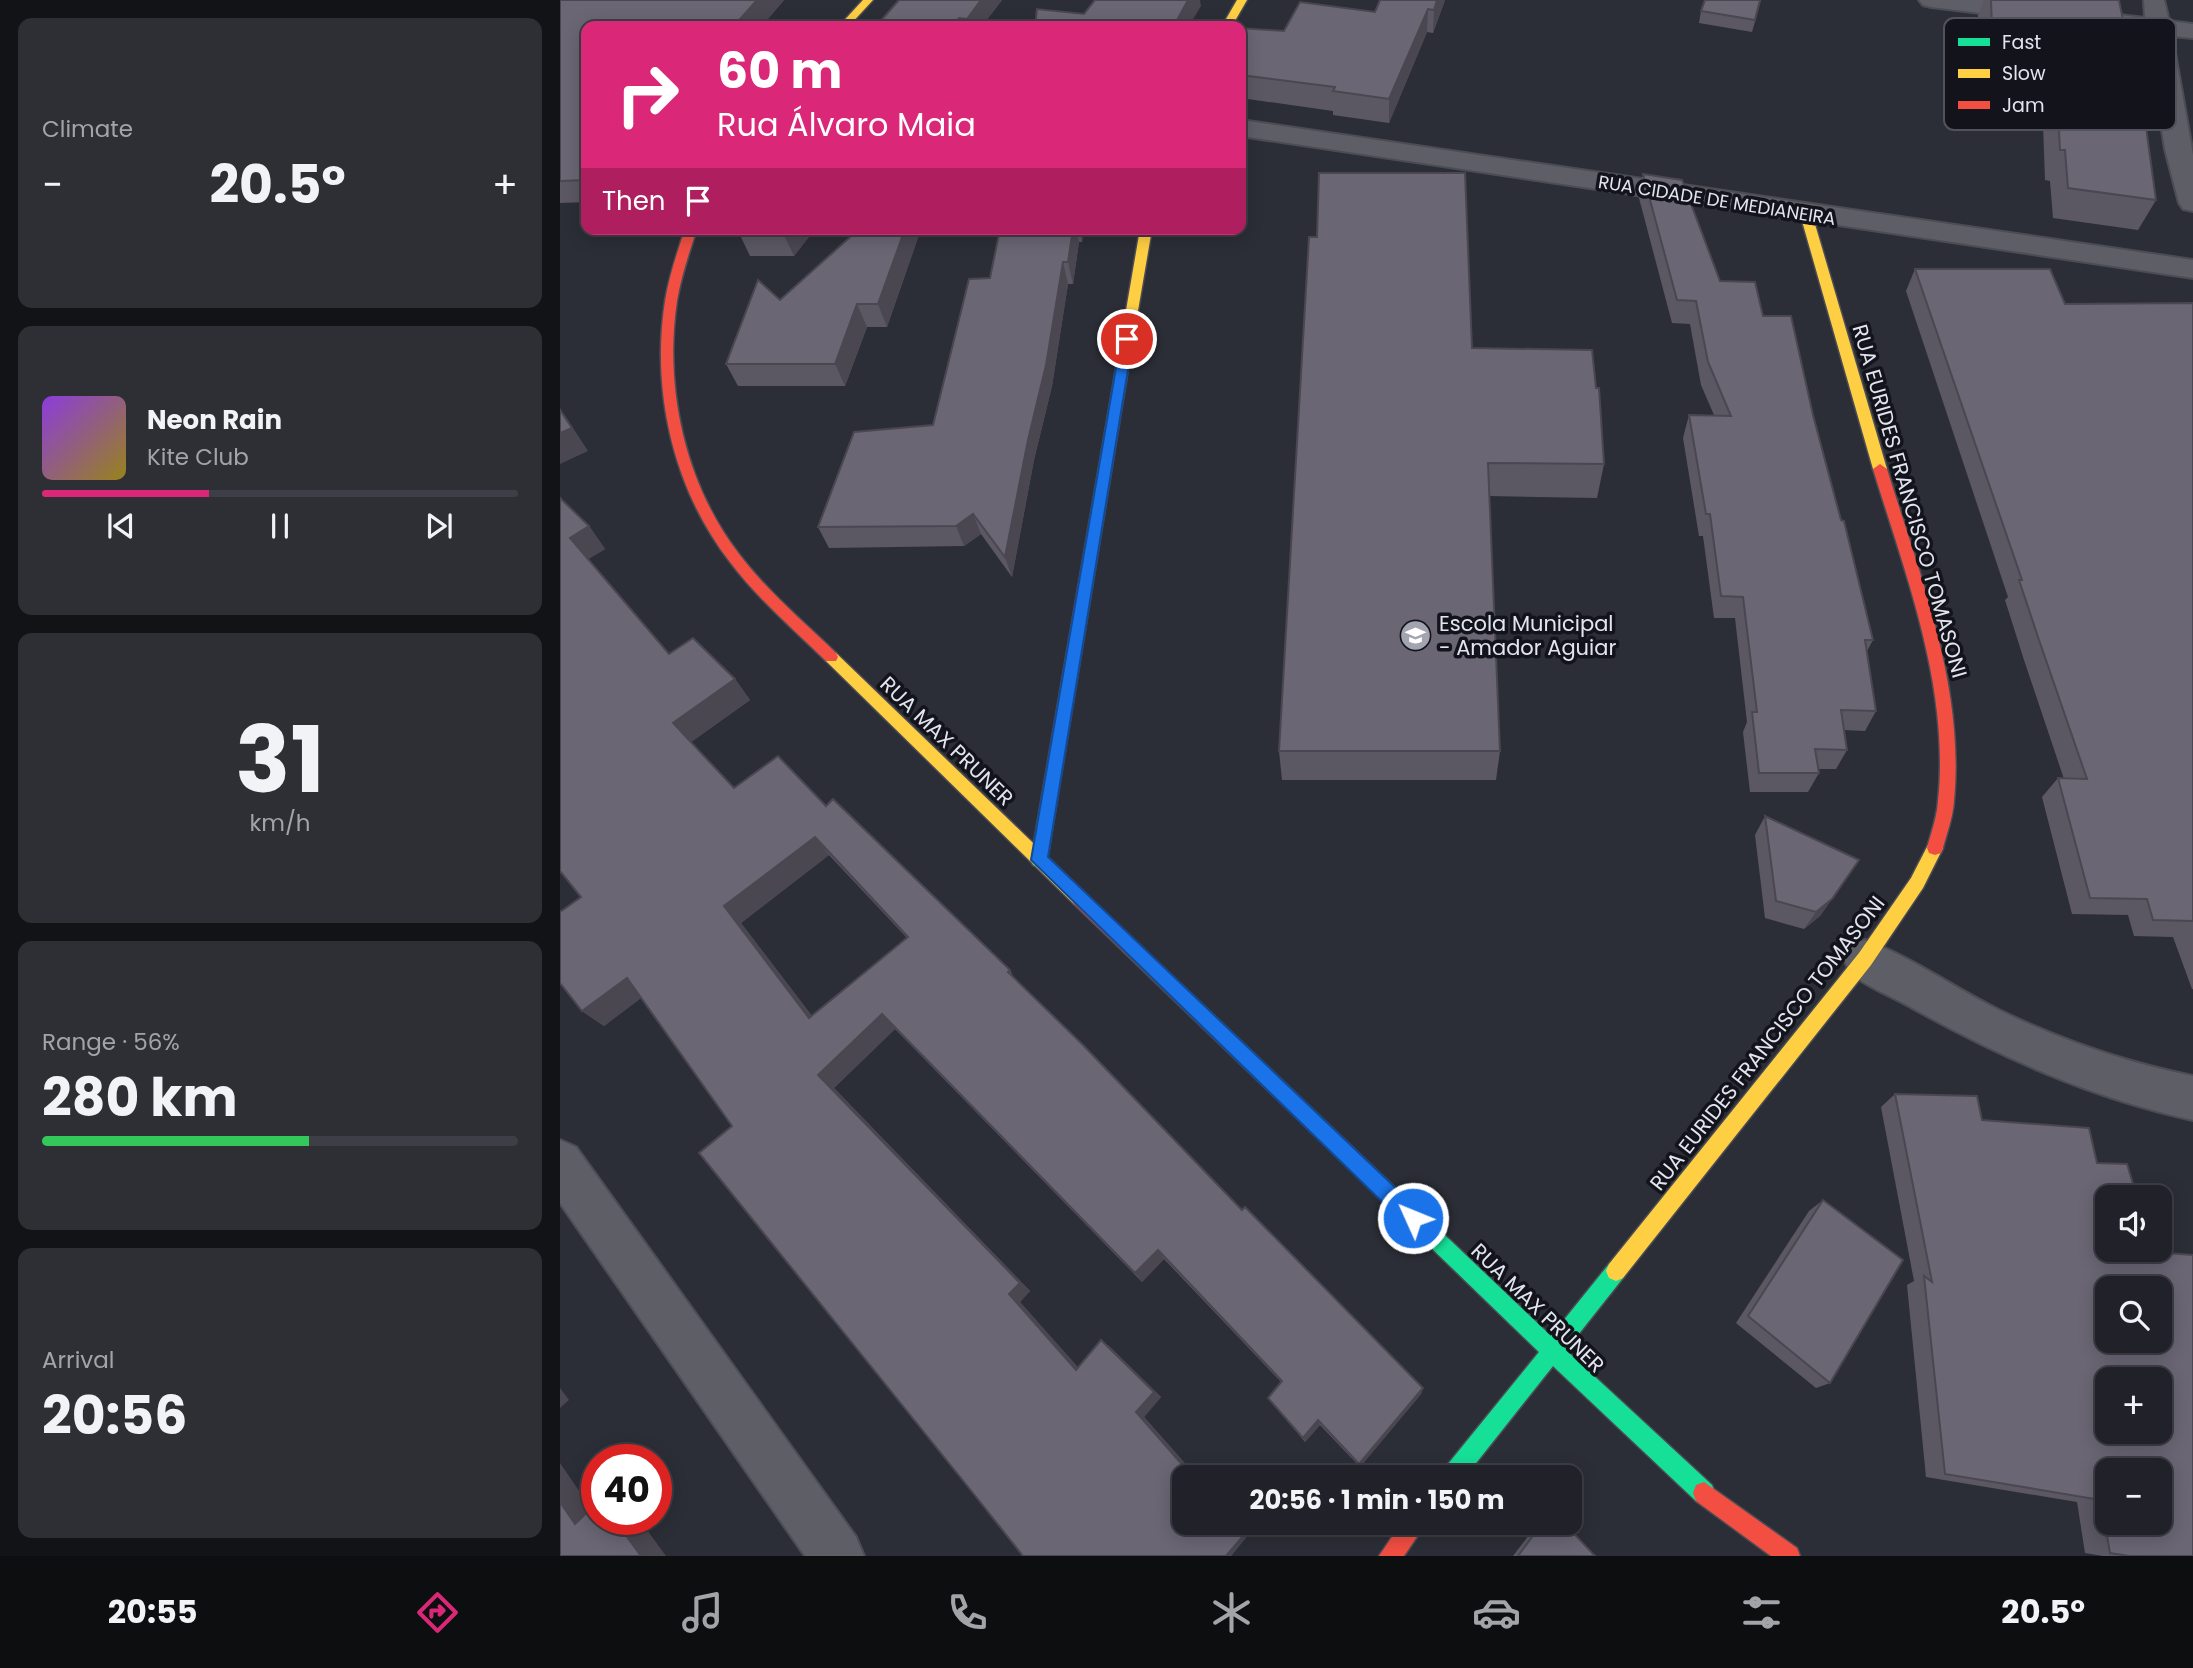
<!DOCTYPE html>
<html lang="en">
<head>
<meta charset="utf-8">
<style>
  body { margin:0; font-family:Poppins,sans-serif; background:#2d2f35; color:#f1f3f6; height:100vh; display:flex; flex-direction:column; font-size:26px; white-space:nowrap }
  * { box-sizing:border-box; margin:0 }
  p { font-size:23px; color:#a2a4a8 }
  .icon { flex:none; width:38px; height:38px; fill:none; stroke:currentColor; stroke-width:2; stroke-linecap:round; stroke-linejoin:round }
  .map { position:relative; flex:1; overflow:hidden }
  .details { display:flex; flex-direction:column; gap:18px; padding:18px; background:#121317; width:560px }
  .details>* { flex:none }
  .top-card { position:absolute; left:21px; top:21px; width:665px; height:214px; border-radius:14px; box-shadow:0 4px 18px #0003,0 0 0 2px #3e3f46; background:#db2777; color:#fff; overflow:hidden }
  .fabs { position:absolute; left:1535px; top:1185px; display:grid; gap:14px }
  .fabs a { display:grid; place-items:center; width:77px; height:77px; border-radius:14px; background:#212229; box-shadow:0 4px 18px #0003,0 0 0 2px #3e3f46; font-size:35px }
  .speed { position:absolute; left:21px; top:1444px; display:flex; gap:14px; font-size:35px; font-weight:700; text-align:center }
  .speed>* { display:grid; place-content:center; width:91px; height:91px; border-radius:50%; background:#212229; box-shadow:0 4px 18px #0003,0 0 0 2px #3e3f46; line-height:1 }
  .speed .limit { border:10px solid #d22; background:#fff; color:#111 }
  .pin { position:absolute; display:grid; place-items:center; width:60px; height:60px; color:#fff; margin:-30px; border:4px solid #fff; border-radius:50%; box-shadow:0 2px 7px #0007 }
  .me { position:absolute; width:77px; margin:-38px; rotate:314deg; stroke-linejoin:round; filter:drop-shadow(0 0 5px #0008) }
  .turn { display:flex; align-items:center; gap:24px; height:147px; padding:0 21px; font-size:32px }
  .turn .icon { width:91px; height:91px; stroke-width:2.5 }
  .turn b { display:block; font-size:49px; line-height:60px }
  .then { display:flex; align-items:center; height:66px; padding:0 21px; background:#0003; gap:14px; font-size:26px }
  .big { font-size:52px; font-weight:700; line-height:1.1 }
  .details .tile { flex:1; display:flex; flex-direction:column; justify-content:center; gap:10px; min-width:0; padding:0 24px; border-radius:14px; background:#2d2f35 }
  .details .dial { align-items:center; gap:0 }
  .dial b { font-size:91px; line-height:1 }
  .song { display:flex; align-items:center; gap:21px }
  .cover { width:84px; height:84px; border-radius:10px; background:linear-gradient(135deg,hsl(270 70% 55%),hsl(50 70% 35%)) }
  .played { height:7px; border-radius:4px; background:linear-gradient(90deg,#db2777 35%,#3e3f46 35%) }
  .keys { display:flex; justify-content:space-around; direction:ltr }
  .heat { display:flex; justify-content:space-between; align-items:center; font-size:38px; direction:ltr }
  .charge { height:10px; border-radius:5px; background:linear-gradient(90deg,#34c759 56%,#3e3f46 0) }
  .trip { position:absolute; left:612px; top:1465px; width:410px; height:70px; border-radius:14px; background:#212229; box-shadow:0 4px 18px #0003,0 0 0 2px #3e3f46; font-weight:700; line-height:70px; text-align:center }
  .tabs { display:flex; height:112px; justify-content:space-around; align-items:center; background:#0d0e10; color:#a2a4a8 }
  .tabs .icon { width:49px; height:49px }
  .tabs .current { color:#db2777 }
  .tabs b { font-size:32px; color:#f1f3f6 }
  main { display:flex; flex:1; min-height:0 }
  .map>svg:first-child { display:block }
</style>
</head>
<body>
<main>
<section class="details">
<div class="tile"><p>Climate</p>
<div class="heat"><a>−</a><b class="big">20.5°</b><a>+</a></div>
</div>
<div class="tile">
<div class="song"><i class="cover"></i><div><b>Neon Rain</b><p>Kite Club</p></div></div>
<div class="played"></div>
<div class="keys"><svg class="icon" aria-label="previous" viewBox="0 0 24 24"><path d="M18 5L8 12l10 7zM5 5v14"/></svg><svg class="icon" aria-label="pause" viewBox="0 0 24 24"><path d="M8 5v14M16 5v14"/></svg><svg class="icon" aria-label="next" viewBox="0 0 24 24"><path d="M6 5l10 7-10 7zM19 5v14"/></svg></div>
</div>
<div class="tile dial"><b>31</b><p>km/h</p></div>
<div class="tile"><p>Range · 56%</p><b class="big">280 km</b><div class="charge"></div></div>
<div class="tile"><p>Arrival</p><b class="big">20:56</b></div>
</section>
<div class="map">
<svg width="1633" height="1556" viewBox="0 0 1633 1556">
  <rect width="100%" height="100%" fill="#2c2e37"/>
  <g fill="none" stroke-linecap="round" stroke-linejoin="round">
    <defs>
      <g id="street">
        <path d="M1359,0H1431L1585,18L1584,0H1604L1609,21L1633,24V38L1612,36L1633,155V211L1623,209L1619,203L1605,149L1587,33L1371,7L1363,5Z"/>
        <path d="M681,120L1633,260V278L681,136Z"/>
        <path d="M1305,940C1351,957 1393,987 1437,1009C1500,1040 1564,1062 1633,1076V1120C1531,1098 1438,1056 1347,1005C1331,996 1303,985 1291,973C1288,970 1286,963 1284,959L1290,945Z"/>
        <path d="M0,1140L16,1147L296,1537L304,1556H245L0,1203Z"/>
      </g>
      <g id="fast">
        <path d="M563,359L569,363L487,860L485,865L479,867L473,865L471,860L557,363Z"/>
        <path d="M720,1081L726,1084L991,1336L1049,1264L1056,1261L1063,1264L1066,1271L1063,1278L1006,1350L1152,1485L1155,1493L1152,1501L1144,1504L1136,1501L993,1366L905,1477H881L884,1469L979,1352L714,1096L711,1090L714,1084Z"/>
      </g>
      <g id="slow">
        <path d="M303,0H313L289,26H279Z"/>
        <path d="M677,0H687L672,26H662Z"/>
        <path d="M1246,211L1252,214L1327,469L1320,474L1313,469L1240,214Z"/>
        <path d="M580,229H592L569,363L563,367L557,363Z"/>
        <path d="M271,651L276,653L526,894L528,899L526,904L520,907L514,904L266,661L264,657L266,653Z"/>
        <path d="M1375,841L1381,843L1383,848L1363,888L1311,965L1063,1278L1056,1281L1049,1278L1046,1271L1049,1264L1299,953L1351,878L1369,843Z"/>
      </g>
      <g id="jam">
        <path d="M125,229H137C129,253 121,277 117,301C104,388 125,484 179,554C207,591 243,621 276,653L278,657L276,661H266C233,629 198,599 170,562C113,489 91,391 105,301C109,276 117,253 125,229Z"/>
        <path d="M1320,464L1327,469C1360,576 1405,687 1394,801C1393,817 1387,833 1383,848L1381,853L1375,855L1369,853L1367,848C1371,833 1377,817 1378,801C1390,688 1346,576 1313,469Z"/>
        <path d="M520,891L526,894L726,1084L729,1090L726,1096L720,1099L714,1096L514,904L512,899L514,894Z"/>
        <path d="M1144,1482L1237,1548L1240,1556H1211L1136,1501L1133,1493L1136,1485Z"/>
        <path d="M842,1522H867L844,1556H819Z"/>
      </g>
    </defs>
    <use href="#street" stroke="#4b4c54" stroke-width="4"/>
    <use href="#fast" stroke="#4b4c54" stroke-width="3"/>
    <use href="#slow" stroke="#4b4c54" stroke-width="3"/>
    <use href="#jam" stroke="#4b4c54" stroke-width="3"/>
    <use href="#street" fill="#5e5f66" fill-rule="evenodd"/>
    <use href="#fast" fill="#16e098" fill-rule="evenodd"/>
    <use href="#slow" fill="#ffcf43" fill-rule="evenodd"/>
    <use href="#jam" fill="#f24e42" fill-rule="evenodd"/>
  </g>
  <g fill="#5b5864" fill-rule="evenodd">
    <path d="M0,0H224L202,26H26V202L0,203Z"/>
    <path d="M339,0H442L422,26H316Z"/>
    <path d="M885,0L873,33L867,32L829,123L773,115V111L681,98V28L724,31L815,12Z"/>
    <path d="M1201,0L1192,32L1139,23L1141,11Z"/>
    <path d="M1424,0H1556L1596,200L1578,230L1493,218L1490,181L1485,180L1483,124L1421,115L1418,15Z"/>
    <path d="M1083,174L1160,281L1203,316L1253,415L1313,640L1307,651L1316,711L1305,731L1284,730L1287,750L1276,769H1258L1259,773L1248,792H1190L1183,732L1187,722L1175,618H1154L1143,536H1139L1123,438L1129,415H1154L1141,385L1130,324L1112,323L1079,198Z"/>
    <path d="M182,229H255L234,256H190L180,235Z"/>
    <path d="M299,229H361L327,327H307L285,386H178L166,364L220,300Z"/>
    <path d="M440,229H524L522,242H519L513,284H508L492,386L474,460L452,577L421,534L404,546L269,548L258,527L373,425L430,278Z"/>
    <path d="M1355,269L1505,304L1633,303V989H1632L1613,937L1574,936L1568,915L1512,914L1482,797L1498,778L1504,779L1464,660L1445,600L1448,597L1346,291Z"/>
    <path d="M912,348L1044,464L1037,498L929,496L940,751L936,780H722L719,751Z"/>
    <path d="M0,498L29,526L45,549L28,559L109,654L133,638L175,679L190,700L131,742L174,788L218,756L266,806L273,799L450,970L454,978L522,1044L682,1210L685,1207L863,1388L861,1394L800,1467L760,1425L745,1442L708,1398L721,1382L604,1259L582,1282L335,1029L274,1088L470,1291L460,1302L518,1368L541,1340L550,1347L601,1397L584,1417L637,1477H625V1522H677L688,1535L671,1556H463L413,1493L139,1153L172,1126L81,998L44,1026L22,1011L0,983V912L21,897L0,871ZM269,855L347,938L252,1016L181,923Z"/>
    <path d="M1205,816L1299,860L1260,916L1244,929L1205,918L1195,835Z"/>
    <path d="M1335,1094L1422,1120L1633,1556H1543L1525,1553L1517,1502L1366,1477L1347,1285L1354,1281L1321,1107Z"/>
    <path d="M1263,1200L1270,1383L1256,1388L1176,1323L1249,1211Z"/>
    <path d="M979,1522H1003L1035,1556H953Z"/>
  </g>
  <g fill="#4a4751">
    <path d="M197,0H224L202,26H174Z"/>
    <path d="M421,0H442L422,26H409L407,19Z"/>
    <path d="M626,0H640L641,6L629,26L616,22Z"/>
    <path d="M877,0H885L873,33L874,10Z"/>
    <path d="M868,9L867,32L829,123V99Z"/>
    <path d="M399,18L402,26H393Z"/>
    <path d="M229,229H255L234,256L224,235Z"/>
    <path d="M345,229H361L327,327L318,304Z"/>
    <path d="M513,229H516L519,242L513,284L508,262Z"/>
    <path d="M519,229H524L522,242Z"/>
    <path d="M503,262L508,284L492,386L474,460L452,577L445,557Z"/>
    <path d="M297,304L307,327L285,386L275,364Z"/>
    <path d="M0,408L28,451L0,464Z"/>
    <path d="M413,514L421,534L404,546L396,526Z"/>
    <path d="M29,526L45,549L27,560L10,538Z"/>
    <path d="M175,679L190,700L130,743L113,723Z"/>
    <path d="M255,837L269,855L181,923L265,1033L249,1018L164,906Z"/>
    <path d="M1272,899L1260,916L1244,929L1256,912Z"/>
    <path d="M67,978L87,993L44,1026L22,1011Z"/>
    <path d="M322,1014L335,1029L274,1088L470,1291L460,1302L526,1376L516,1370L258,1075Z"/>
    <path d="M598,1250L604,1259L582,1282L575,1273Z"/>
    <path d="M541,1340L550,1347L601,1397L584,1417L637,1477H633L576,1412Z"/>
    <path d="M0,1388L9,1400L0,1408Z"/>
    <path d="M863,1388L861,1394L800,1467L799,1464Z"/>
    <path d="M758,1420L760,1425L745,1442L743,1438Z"/>
    <path d="M0,1463L37,1517L15,1524L0,1502Z"/>
    <path d="M54,1519H79L106,1556H81Z"/>
    <path d="M673,1522H677L688,1535L671,1556H666Z"/>
  </g>
  <g fill="#6a6674" stroke="#4a4751" stroke-width="2" fill-rule="evenodd">
    <path d="M0,0H197L174,26H26V180L0,181Z"/>
    <path d="M339,0H421L407,19L399,18L393,26H316Z"/>
    <path d="M535,0H628L616,22L667,26H475L477,9L524,14Z"/>
    <path d="M820,0H877L874,10L868,9L829,99L773,91L775,87L681,75V28L724,31L740,2L815,12Z"/>
    <path d="M1145,0H1200L1195,20L1141,11Z"/>
    <path d="M1431,0H1559L1580,104L1583,105L1596,200L1508,188L1505,150H1500L1497,93L1434,85Z"/>
    <path d="M759,173H905L912,348L1032,350L1036,388H1039L1044,464L928,463L940,751H719L749,237H757Z"/>
    <path d="M1083,174L1122,180L1160,281L1195,282L1203,316H1231L1253,415L1281,520L1284,521L1313,640H1305L1316,711L1281,710L1287,750L1255,749L1259,773H1199L1192,712H1197L1183,597L1161,596L1150,514H1146L1129,415L1171,416L1148,362L1136,301L1117,300Z"/>
    <path d="M182,229H229L224,235H180Z"/>
    <path d="M299,229H345L318,304H297L275,364H166L198,280L220,300Z"/>
    <path d="M440,229H513L508,262H503L486,365L468,440L445,557L413,514L396,526L258,527L294,432L373,425L409,279L430,278Z"/>
    <path d="M1355,269H1490L1505,304L1633,303V921L1593,920L1587,899L1530,898L1498,778L1527,779L1479,640L1459,580H1462Z"/>
    <path d="M0,410L12,428L0,433Z"/>
    <path d="M0,498L29,526L10,538L109,654L133,638L175,679L113,723L174,788L218,756L266,806L273,799L450,970L448,972L522,1044L682,1210L685,1207L863,1388L799,1464L758,1420L743,1438L708,1398L722,1381L598,1250L575,1273L322,1014L258,1075L460,1283L449,1294L516,1370L541,1340L594,1392L576,1412L633,1477H625V1522H673L684,1535L666,1556H463L413,1493L139,1153L172,1126L67,978L22,1011L0,983V912L21,897L0,871ZM255,837L348,937L249,1018L164,906Z"/>
    <path d="M1205,816L1299,860L1272,899L1256,912L1216,901Z"/>
    <path d="M1335,1094L1417,1096L1422,1120L1529,1128L1537,1163L1567,1164L1577,1197H1547V1250H1592L1593,1252L1633,1255V1556H1569L1550,1553L1541,1500L1385,1474L1364,1276L1372,1282ZM1547,1288H1600V1340H1547ZM1547,1379H1600V1432H1547ZM1547,1470H1600V1522H1547Z"/>
    <path d="M1263,1200L1343,1260L1270,1383L1188,1316Z"/>
    <path d="M0,1502L15,1524L37,1503V1519H54L81,1556H0Z"/>
    <path d="M983,1522H1003L1035,1556H958Z"/>
  </g>
  <path fill="#1a73e8" stroke="#114b97" stroke-width="2" d="M567,335L573,339L488,857L860,1211L863,1218L860,1225L853,1227L846,1225L471,860L561,339Z"/>
  <defs>
    <symbol id="school-disc" viewBox="-11 -11 22 22"><circle r="9.5" fill="#a2a4af" stroke="#13141b"/><path d="M0-5L7-2L0 1L-7-2ZM-4 1L0 2.5L4 1V4Q0 6-4 4Z" fill="#fff"/></symbol>
  </defs>
  <g fill-rule="evenodd">
    <use href="#school-disc" x="838" y="618" width="35" height="35"/>
  </g>
  <g text-anchor="middle" dominant-baseline="central" stroke-width="7" stroke-linejoin="round" paint-order="stroke">
    <g font-size="18" fill="#e2e4ef" stroke="#13141b">
      <text transform="translate(1157 200) rotate(9)">RUA CIDADE DE MEDIANEIRA</text>
    </g>
    <g font-size="21" fill="#e2e4ef" stroke="#13141b">
      <text transform="translate(1350 501) rotate(74)">RUA EURIDES FRANCISCO TOMASONI</text>
      <text transform="translate(387 741) rotate(44)">RUA MAX PRUNER</text>
      <text transform="translate(1207 1043) rotate(-52)">RUA EURIDES FRANCISCO TOMASONI</text>
      <text transform="translate(978 1308) rotate(44)">RUA MAX PRUNER</text>
    </g>
    <g font-size="21" fill="#e2e4ef" stroke="#13141b" text-anchor="start">
      <text x="879" y="623">Escola Municipal<tspan x="879" dy="24">- Amador Aguiar</tspan></text>
    </g>
  </g>
  <rect x="1384" y="18" width="232" height="112" rx="10" fill="#13141b" stroke="#51525b" stroke-width="2"/>
  <rect x="1398" y="38" width="32" height="8" fill="#16e098"/>
  <rect x="1398" y="69" width="32" height="9" fill="#ffcf43"/>
  <rect x="1398" y="101" width="32" height="8" fill="#f24e42"/>
  <g font-size="19" fill="#e2e4ef">
    <text x="1442" y="49">Fast</text>
    <text x="1442" y="80">Slow</text>
    <text x="1442" y="112">Jam</text>
  </g>
</svg>
<div class="fabs">
<a><svg class="icon" aria-label="sound" viewBox="0 0 24 24"><path d="M4 9h4l5-4v14l-5-4H4zM17 9q2 3 0 6"/></svg></a>
<a><svg class="icon" aria-label="search" viewBox="0 0 24 24"><circle cx="10" cy="10" r="6"/><path d="M15 15l6 6"/></svg></a>
<a>+</a>
<a>−</a>
</div>
<div class="speed"><div class="limit">40</div></div>
<div class="pin" style="left:567px;top:339px;background:#d93025"><svg class="icon" aria-label="arrive" viewBox="0 0 24 24"><path d="M6 21V4h12l-3 4 3 4H6"/></svg></div>
<svg class="me" style="left:853px;top:1218px" viewBox="-20 -20 40 40"><circle r="17" fill="#1a73e8" stroke="#fff" stroke-width="3"/><path d="M0-11L8 9 0 5-8 9z" fill="#fff"/></svg>
<div class="trip">20:56 · 1 min · 150 m</div>
<div class="top-card">
<div class="turn"><svg class="icon" aria-label="right" viewBox="0 0 24 24"><path d="M7 20v-9h11M14 6l5 5-5 5"/></svg><div><b>60 m</b>Rua Álvaro Maia</div></div>
<div class="then">Then<svg class="icon" aria-label="arrive" viewBox="0 0 24 24"><path d="M6 21V4h12l-3 4 3 4H6"/></svg></div>
</div>
</div>
</main>
<nav class="tabs">
<b>20:55</b>
<svg class="icon current" aria-label="directions" viewBox="0 0 24 24"><path d="M12 3l9 9-9 9-9-9zM9 14v-3h6M13 9l2 2-2 2"/></svg>
<svg class="icon" aria-label="music" viewBox="0 0 24 24"><path d="M9 18V5l10-2v13"/><circle cx="6" cy="18" r="3"/><circle cx="16" cy="16" r="3"/></svg>
<svg class="icon" aria-label="phone" viewBox="0 0 24 24"><path d="M5 4h4l2 5-3 2q2 4 5 5l2-3 5 2v4C11 20 4 13 5 4z"/></svg>
<svg class="icon" aria-label="climate" viewBox="0 0 24 24"><path d="M12 3v18M4 7l16 10M4 17L20 7"/></svg>
<svg class="icon" aria-label="car" viewBox="0 0 24 24"><path d="M5 17H2v-5l4-1 3-4h7l3 4 3 1v5h-3M9 17h6M6 11h13"/><circle cx="7" cy="17" r="2"/><circle cx="17" cy="17" r="2"/></svg>
<svg class="icon" aria-label="filters" viewBox="0 0 24 24"><path d="M4 7h16M4 17h16"/><circle cx="9" cy="7" r="2"/><circle cx="15" cy="17" r="2"/></svg>
<b>20.5°</b>
</nav>
</body>
</html>
